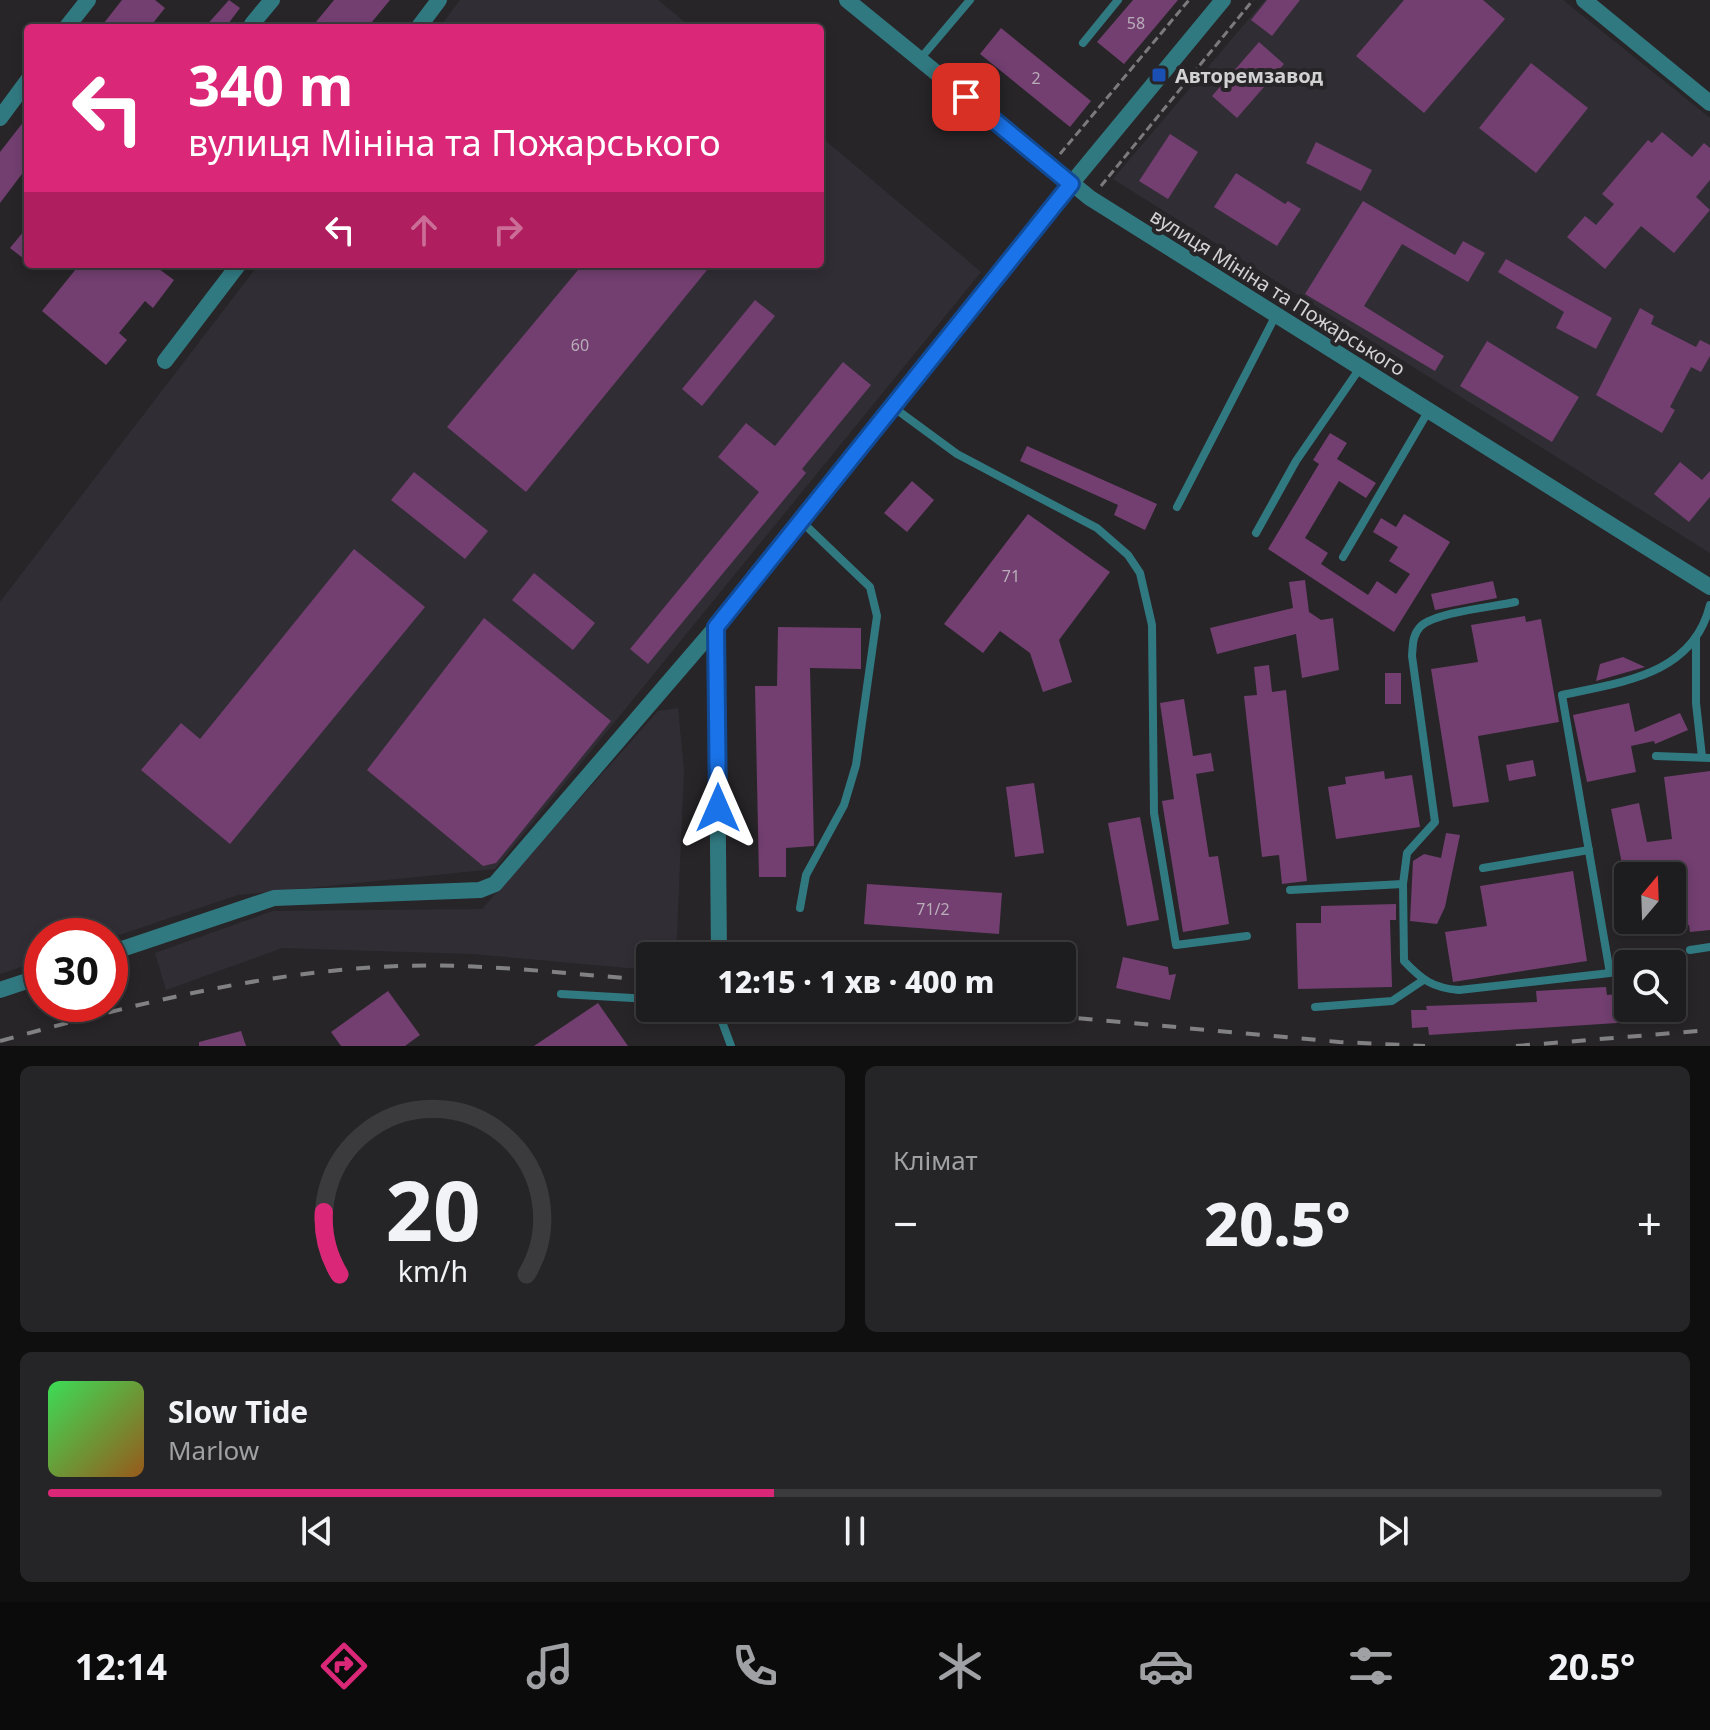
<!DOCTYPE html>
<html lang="uk">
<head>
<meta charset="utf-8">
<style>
  body { margin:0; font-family:"Noto Sans",sans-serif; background:#252527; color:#f1f3f6; height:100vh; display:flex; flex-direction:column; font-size:30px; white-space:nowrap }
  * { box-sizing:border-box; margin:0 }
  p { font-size:26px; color:#a0a1a4 }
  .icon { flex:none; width:44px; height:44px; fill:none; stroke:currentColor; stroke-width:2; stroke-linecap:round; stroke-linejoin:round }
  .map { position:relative; height:1046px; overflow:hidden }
  .sheet { display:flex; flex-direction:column; gap:20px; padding:20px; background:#100f10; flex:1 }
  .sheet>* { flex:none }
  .banner { position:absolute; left:24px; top:24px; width:800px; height:244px; border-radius:8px; box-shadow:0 4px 12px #0003,0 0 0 2px #3b3a3c; background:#db2777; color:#fff; overflow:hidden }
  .needle { width:52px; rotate:19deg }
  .buttons { position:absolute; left:1614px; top:862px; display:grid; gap:16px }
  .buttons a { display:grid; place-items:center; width:72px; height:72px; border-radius:8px; background:#1d1c1e; box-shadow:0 4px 12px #0003,0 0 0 2px #3b3a3c; font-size:40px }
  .speed { position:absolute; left:24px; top:918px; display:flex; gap:16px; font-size:40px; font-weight:700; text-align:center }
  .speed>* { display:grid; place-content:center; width:104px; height:104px; border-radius:50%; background:#1d1c1e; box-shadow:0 4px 12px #0003,0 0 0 2px #3b3a3c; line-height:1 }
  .speed .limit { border:12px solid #d22; background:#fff; color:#111 }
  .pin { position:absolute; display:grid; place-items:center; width:68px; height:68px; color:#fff; margin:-34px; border-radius:16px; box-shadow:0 4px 12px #0006 }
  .me { position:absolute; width:88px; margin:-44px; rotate:0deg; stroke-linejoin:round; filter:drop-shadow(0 0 6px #0008) }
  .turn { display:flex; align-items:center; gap:28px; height:168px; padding:0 32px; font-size:36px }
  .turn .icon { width:104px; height:104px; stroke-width:2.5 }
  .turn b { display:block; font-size:56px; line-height:68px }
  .lanes { display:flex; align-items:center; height:76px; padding:0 32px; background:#0003; justify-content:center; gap:40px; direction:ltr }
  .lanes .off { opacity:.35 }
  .big { font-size:60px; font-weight:800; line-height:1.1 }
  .sheet .widget { flex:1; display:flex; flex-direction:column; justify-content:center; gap:12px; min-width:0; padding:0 28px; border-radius:12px; background:#252527 }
  .sheet .dial { align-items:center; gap:0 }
  .dial svg { height:208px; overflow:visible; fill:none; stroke:#3b3a3c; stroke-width:7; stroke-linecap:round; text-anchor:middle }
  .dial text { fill:#f1f3f6; stroke:none }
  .song { display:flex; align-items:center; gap:24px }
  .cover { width:96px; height:96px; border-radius:12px; background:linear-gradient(135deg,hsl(130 70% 55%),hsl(30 70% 35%)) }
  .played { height:8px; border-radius:4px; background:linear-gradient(90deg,#db2777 45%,#3b3a3c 45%) }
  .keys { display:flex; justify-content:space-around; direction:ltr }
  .heat { display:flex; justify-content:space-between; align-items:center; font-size:44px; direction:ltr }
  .sheet .tiles { flex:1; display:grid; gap:20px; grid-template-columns:1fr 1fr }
  .widget:last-child { grid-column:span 2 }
  .trip { position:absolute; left:636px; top:942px; width:440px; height:80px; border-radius:8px; background:#1d1c1e; box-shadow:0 4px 12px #0003,0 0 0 2px #3b3a3c; font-weight:800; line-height:80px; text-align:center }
  .tabs { display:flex; height:128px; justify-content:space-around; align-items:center; background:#0c0b0c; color:#a0a1a4 }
  .tabs .icon { width:56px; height:56px }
  .tabs .current { color:#db2777 }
  .tabs b { font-size:36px; color:#f1f3f6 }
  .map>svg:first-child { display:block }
</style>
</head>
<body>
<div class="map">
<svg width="1710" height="1046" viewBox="0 0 1710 1046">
  <rect width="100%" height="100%" fill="#272528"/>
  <g fill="#312d35">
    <path d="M460,0H658L692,28H439Z"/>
    <path d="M1265,0H1563L1710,118V553L1113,179Z"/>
    <path d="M820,136L981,272L495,869L238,895L110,938L42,936V960L0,974V602L259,264H820Z"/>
    <path d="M678,708L684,770L676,956H650V970L473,954L282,948L166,990L155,953L273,911L482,909L658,711Z"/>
  </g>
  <g fill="#723f70">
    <path d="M122,0H155L165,8L149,28H100Z"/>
    <path d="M229,0L240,8L225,28H204Z"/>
    <path d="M334,0H390L367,28H311Z"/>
    <path d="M1133,0H1178L1124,64L1097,42Z"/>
    <path d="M1267,0H1300L1272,36L1251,20Z"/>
    <path d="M1404,0H1483L1505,19L1424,113L1356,56Z"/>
    <path d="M1001,28L1091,101L1070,127L980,54Z"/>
    <path d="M1259,42L1284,64L1237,118L1212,96Z"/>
    <path d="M1531,63L1588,108L1536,173L1479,128Z"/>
    <path d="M28,116V166L0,203V152Z"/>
    <path d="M1662,132L1692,157L1704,143L1710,148V180L1696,197L1710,210L1674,253L1641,226L1605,269L1567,237L1585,216L1596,225L1614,204L1602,194L1648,140L1652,143Z"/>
    <path d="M1170,134L1198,152L1168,199L1139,181Z"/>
    <path d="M1316,142L1372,170L1361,191L1306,163Z"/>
    <path d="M1236,173L1285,204L1288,201L1301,209L1277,246L1214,207Z"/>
    <path d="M1363,201L1455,255L1463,241L1485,253L1468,282L1402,244L1364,306L1444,356L1435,371L1305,294Z"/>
    <path d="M28,226V262L10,248Z"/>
    <path d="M1506,259L1612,318L1596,349L1556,328L1564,312L1498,272Z"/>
    <path d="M80,264H152L174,280L153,308L145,301L119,333L127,340L106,365L42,311Z"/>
    <path d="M583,264H712L526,492L447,427Z"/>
    <path d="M755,300L775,316L702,406L682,389Z"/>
    <path d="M1640,308L1654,316L1651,324L1696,347L1700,340L1710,345V356L1701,372L1691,367L1670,407L1675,410L1662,433L1596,395Z"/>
    <path d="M1487,341L1579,397L1552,442L1460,386Z"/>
    <path d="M843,362L871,385L802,469L806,473L648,664L630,649L759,492L718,457L746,423L775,446Z"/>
    <path d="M1330,433L1347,443L1337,459L1376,483L1366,498L1339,481L1305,538L1328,553L1321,564L1368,595L1377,581L1396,594L1410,574L1389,561L1398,547L1373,532L1381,518L1396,527L1404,514L1450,542L1394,632L1268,549L1319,464L1313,460Z"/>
    <path d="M1027,446L1157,504L1145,530L1114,515L1118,505L1020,461Z"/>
    <path d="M1680,462L1702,480L1710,471V497L1689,522L1654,494Z"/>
    <path d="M414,472L488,531L465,559L391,500Z"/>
    <path d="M912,481L934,500L907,532L884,513Z"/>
    <path d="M1028,514L1110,572L1059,640L1072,682L1043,692L1030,653L1000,631L983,653L944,624Z"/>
    <path d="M354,549L425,607L230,844L141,770L181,723L200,739Z"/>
    <path d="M534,573L595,623L573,650L512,600Z"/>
    <path d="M1305,580L1309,612L1321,620L1333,618L1339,670L1302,678L1296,634L1217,654L1210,628L1293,608L1289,582Z"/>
    <path d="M1493,581L1497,598L1435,610L1431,594Z"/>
    <path d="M1525,616L1526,622L1541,619L1559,722L1478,736L1489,802L1453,807L1431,669L1478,662L1471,625Z"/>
    <path d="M484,618L611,721L496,863L483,866L367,770Z"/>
    <path d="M778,627L861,628V669L810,668L814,846L786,848V877H759L755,686H777Z"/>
    <path d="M1623,657L1645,667L1596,681L1600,664Z"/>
    <path d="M1269,665L1272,692L1286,690L1307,881L1282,884L1279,855L1262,857L1244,696L1257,695L1254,667Z"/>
    <rect x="1385" y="673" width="16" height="31"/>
    <path d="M1184,699L1193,756L1211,753L1214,771L1196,774L1209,857L1218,856L1229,924L1183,932L1162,801L1174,799L1160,703Z"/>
    <path d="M1629,703L1635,732L1680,713L1688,730L1655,744L1654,741L1631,746L1636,772L1587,782L1573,715Z"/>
    <path d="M1533,760L1536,776L1509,781L1506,765Z"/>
    <path d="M1384,771L1385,779L1412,775L1420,827L1336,839L1328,787L1346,784L1345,777Z"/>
    <path d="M1710,771V930L1690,932L1689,925L1673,926L1672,876H1667L1665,861L1623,869L1611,809L1639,803L1647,842L1672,839L1664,777Z"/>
    <path d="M1034,783L1044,853L1015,857L1006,787Z"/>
    <path d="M1140,817L1159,920L1127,926L1108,823Z"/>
    <path d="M1446,833L1460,835L1445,907L1437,924L1410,921L1413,861L1424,854L1441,858Z"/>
    <path d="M1573,871L1587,961L1453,982L1445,932L1487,926L1480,886Z"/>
    <path d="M867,884L1002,893L999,934L864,924Z"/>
    <path d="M1396,904V920H1390L1392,987L1298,989L1296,923H1321V906Z"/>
    <path d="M1123,957L1168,967L1169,975L1176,974L1170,1000L1116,988Z"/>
    <path d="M1606,987L1607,995L1628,993V1008H1679V1019L1429,1035L1428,1027L1412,1028L1411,1010H1427L1426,1006L1537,1002L1536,991Z"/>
    <path d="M388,991L420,1035L405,1046H341L331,1032Z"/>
    <path d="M598,1003L628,1046H534Z"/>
    <path d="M241,1031L246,1046H199V1042Z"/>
  </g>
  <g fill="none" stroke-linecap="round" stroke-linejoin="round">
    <g stroke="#7b7a7c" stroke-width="3" stroke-dasharray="8 4" stroke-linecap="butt">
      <path d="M1060,154L1189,0"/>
      <path d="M1101,186L1253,0"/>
    </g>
    <g stroke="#317981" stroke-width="8">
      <path d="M1083,43L1118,0"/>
      <path d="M920,59L970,0"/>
      <path d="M893,407L957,454L1097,528L1128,555L1140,573L1152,625L1154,813L1176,945L1247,936"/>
      <path d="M1177,507L1276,315"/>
      <path d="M1256,533L1296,461L1360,368"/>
      <path d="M1343,557L1429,410"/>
      <path d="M1515,602C1493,607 1437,612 1421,626C1412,635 1413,645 1412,656L1435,822L1407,853L1403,884L1404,961C1422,980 1433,988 1459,990L1610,973L1562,695C1622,682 1693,675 1710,605"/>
      <path d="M1696,638V703L1702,757"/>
      <path d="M1656,756L1710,758"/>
      <path d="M1483,868L1589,850"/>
      <path d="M1290,890L1403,884"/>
      <path d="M800,908L806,875L844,805L856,765L877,616L870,587L801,521"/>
      <path d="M1690,950L1710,947"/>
      <path d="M561,994L650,999"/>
      <path d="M1315,1007L1392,1001L1422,981"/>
      <path d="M717,1008L731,1046"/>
    </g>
    <g stroke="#317981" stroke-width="16">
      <path d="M1584,0L1710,103"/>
      <path d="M252,24L272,0"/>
      <path d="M66,28L88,0"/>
      <path d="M418,28L439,0"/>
      <path d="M0,118L28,80"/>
      <path d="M165,361L239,264"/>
      <path d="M716,627L719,956"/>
      <path d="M110,953L274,898L480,890L495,884L716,627L1071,184"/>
      <path d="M0,990L42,976"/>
    </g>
    <g stroke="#317981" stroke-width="16">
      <path d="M847,0L1090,198L1710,587"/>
      <path d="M1071,184L1223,0"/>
    </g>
    <g stroke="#818082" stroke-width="4" stroke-dasharray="14 14" stroke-linecap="butt">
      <path d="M967,1008L1339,1042L1425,1046"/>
      <path d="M0,1041C132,1005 263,971 400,966C483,963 567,974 650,980"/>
      <path d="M1516,1046L1710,1030"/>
    </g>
  </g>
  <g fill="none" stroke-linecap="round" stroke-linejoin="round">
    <defs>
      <path id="route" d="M718,808L716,627L1071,184L966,97"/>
    </defs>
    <use href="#route" stroke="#114b97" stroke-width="20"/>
    <use href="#route" stroke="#1a73e8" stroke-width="14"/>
  </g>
  <rect fill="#1a4fb4" stroke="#272528" stroke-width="3" x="1151" y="67" width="16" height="16" rx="4"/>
  <g text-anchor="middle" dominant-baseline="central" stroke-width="8" stroke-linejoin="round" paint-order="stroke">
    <g font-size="16" fill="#baadba">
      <text x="1136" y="23">58</text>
      <text x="1036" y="78">2</text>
      <text x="580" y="345">60</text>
      <text x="1011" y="576">71</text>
      <text x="933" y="909">71/2</text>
    </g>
    <g font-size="20" font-weight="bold" fill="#d2d2d3" stroke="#272528" text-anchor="start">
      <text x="1175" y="75">Авторемзавод</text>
    </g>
    <g font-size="20" fill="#d2d2d3" stroke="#272528">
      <text transform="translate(1278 292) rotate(32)">вулиця Мініна та Пожарського</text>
    </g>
  </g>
</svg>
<div class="buttons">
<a><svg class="needle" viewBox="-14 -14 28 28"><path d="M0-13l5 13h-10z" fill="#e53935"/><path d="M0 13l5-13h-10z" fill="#a0a1a4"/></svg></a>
<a><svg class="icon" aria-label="search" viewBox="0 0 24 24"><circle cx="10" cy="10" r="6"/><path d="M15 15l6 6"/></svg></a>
</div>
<div class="speed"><div class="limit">30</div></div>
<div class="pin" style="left:966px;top:97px;background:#d93025"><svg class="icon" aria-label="arrive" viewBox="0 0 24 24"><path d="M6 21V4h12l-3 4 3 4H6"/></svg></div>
<svg class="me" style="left:718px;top:808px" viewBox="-20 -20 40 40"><path d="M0-17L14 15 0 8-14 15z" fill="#1a73e8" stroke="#fff" stroke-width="4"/></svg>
<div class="trip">12:15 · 1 хв · 400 m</div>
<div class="banner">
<div class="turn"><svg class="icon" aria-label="left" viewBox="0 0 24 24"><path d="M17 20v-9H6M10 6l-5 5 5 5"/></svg><div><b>340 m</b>вулиця Мініна та Пожарського</div></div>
<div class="lanes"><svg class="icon" aria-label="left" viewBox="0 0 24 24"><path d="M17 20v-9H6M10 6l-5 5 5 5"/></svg><svg class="icon off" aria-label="ahead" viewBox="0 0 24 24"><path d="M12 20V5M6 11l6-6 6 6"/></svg><svg class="icon off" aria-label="right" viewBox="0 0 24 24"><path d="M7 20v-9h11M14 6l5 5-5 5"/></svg></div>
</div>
</div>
<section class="sheet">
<div class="tiles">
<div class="widget dial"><svg viewBox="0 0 100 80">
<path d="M14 69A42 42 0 1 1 86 69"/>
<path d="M14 69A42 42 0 0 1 8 45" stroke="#db2777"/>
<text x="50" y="56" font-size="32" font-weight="700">20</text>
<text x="50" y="72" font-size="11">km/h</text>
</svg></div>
<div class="widget"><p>Клімат</p>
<div class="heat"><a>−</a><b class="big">20.5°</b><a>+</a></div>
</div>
<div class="widget">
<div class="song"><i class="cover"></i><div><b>Slow Tide</b><p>Marlow</p></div></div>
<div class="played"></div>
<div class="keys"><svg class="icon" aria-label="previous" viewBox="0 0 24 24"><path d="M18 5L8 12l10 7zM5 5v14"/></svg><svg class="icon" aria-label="pause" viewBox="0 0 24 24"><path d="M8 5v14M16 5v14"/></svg><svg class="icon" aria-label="next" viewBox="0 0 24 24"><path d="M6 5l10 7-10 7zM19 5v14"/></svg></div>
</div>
</div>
</section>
<nav class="tabs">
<b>12:14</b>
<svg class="icon current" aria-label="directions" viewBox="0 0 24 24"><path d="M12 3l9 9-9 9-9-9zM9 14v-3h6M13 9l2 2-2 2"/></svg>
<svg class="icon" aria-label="music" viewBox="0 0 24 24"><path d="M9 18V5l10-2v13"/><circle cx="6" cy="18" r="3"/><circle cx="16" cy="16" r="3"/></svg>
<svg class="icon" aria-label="phone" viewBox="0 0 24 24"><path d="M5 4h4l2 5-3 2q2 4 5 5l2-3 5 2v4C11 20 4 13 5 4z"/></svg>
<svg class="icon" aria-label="climate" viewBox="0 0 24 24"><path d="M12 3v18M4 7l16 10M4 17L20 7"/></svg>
<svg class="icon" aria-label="car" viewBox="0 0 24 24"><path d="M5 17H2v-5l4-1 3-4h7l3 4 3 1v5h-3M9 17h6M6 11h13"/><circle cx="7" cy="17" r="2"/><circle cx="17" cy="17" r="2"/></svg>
<svg class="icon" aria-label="filters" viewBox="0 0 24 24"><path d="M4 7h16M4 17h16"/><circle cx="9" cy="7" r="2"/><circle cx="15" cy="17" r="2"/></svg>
<b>20.5°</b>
</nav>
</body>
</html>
